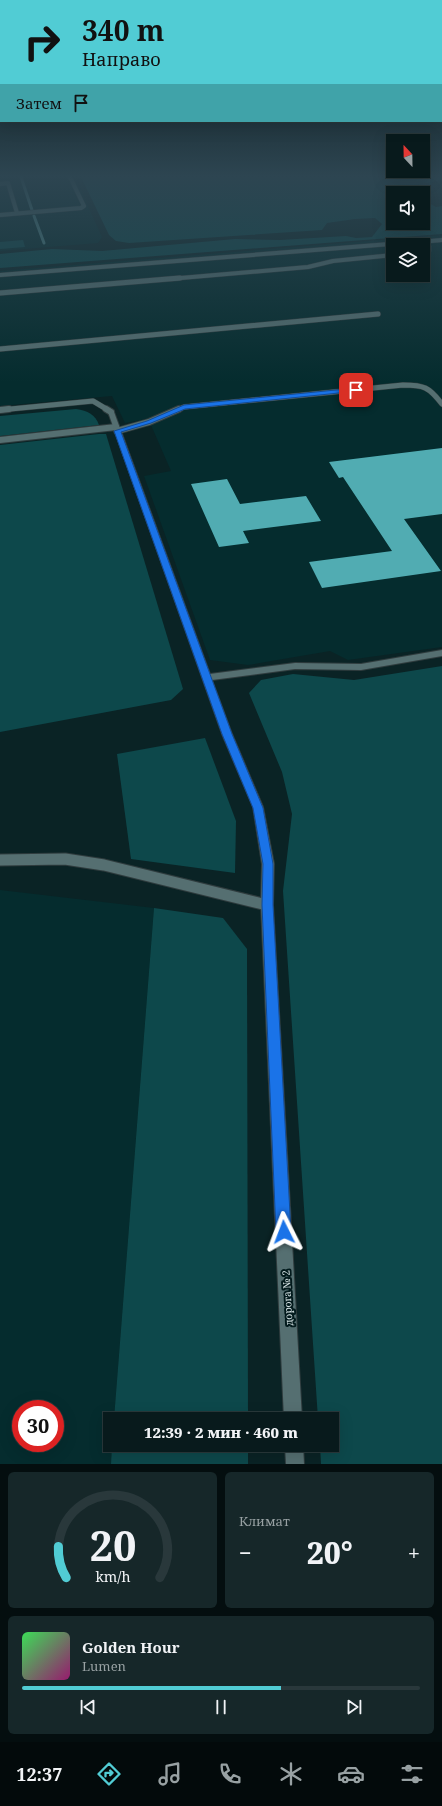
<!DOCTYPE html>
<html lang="ru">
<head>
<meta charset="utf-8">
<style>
  body { margin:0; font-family:"Noto Serif",serif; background:#162729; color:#f1f3f6; height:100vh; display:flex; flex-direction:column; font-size:15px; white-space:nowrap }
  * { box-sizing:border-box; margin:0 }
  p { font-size:13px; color:#98a1a3 }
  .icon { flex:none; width:22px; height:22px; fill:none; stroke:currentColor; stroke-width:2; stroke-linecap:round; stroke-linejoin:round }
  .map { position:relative; height:1464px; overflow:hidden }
  .details { display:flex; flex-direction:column; gap:8px; padding:8px; background:#040e0f; flex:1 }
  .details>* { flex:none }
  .hud { position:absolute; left:0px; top:0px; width:442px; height:122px; box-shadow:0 4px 16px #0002,0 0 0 1px #29383b; background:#51ccd4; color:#111; overflow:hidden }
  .needle { width:26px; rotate:338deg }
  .fabs { position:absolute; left:386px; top:134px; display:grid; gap:8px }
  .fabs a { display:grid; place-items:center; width:44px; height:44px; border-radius:0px; background:#081a1c; box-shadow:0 4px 16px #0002,0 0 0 1px #29383b; font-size:20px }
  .speed { position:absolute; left:12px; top:1400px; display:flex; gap:8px; font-size:20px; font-weight:700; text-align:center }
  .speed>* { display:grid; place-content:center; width:52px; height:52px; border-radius:50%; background:#081a1c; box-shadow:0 4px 16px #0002,0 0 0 1px #29383b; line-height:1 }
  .speed .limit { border:6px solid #d22; background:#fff; color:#111 }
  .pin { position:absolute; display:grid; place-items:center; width:34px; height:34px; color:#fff; margin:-17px; border-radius:8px; box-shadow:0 2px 6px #0006 }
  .me { position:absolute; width:44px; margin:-22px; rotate:357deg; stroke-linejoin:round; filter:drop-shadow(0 0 3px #0008) }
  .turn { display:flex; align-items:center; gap:14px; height:84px; padding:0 16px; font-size:18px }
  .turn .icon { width:52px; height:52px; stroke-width:2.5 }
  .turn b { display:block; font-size:28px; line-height:34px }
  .then { display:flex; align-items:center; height:38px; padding:0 16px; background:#0003; gap:8px; font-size:15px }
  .big { font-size:30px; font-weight:800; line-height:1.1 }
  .details .tile { flex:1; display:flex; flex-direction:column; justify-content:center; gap:6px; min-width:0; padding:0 14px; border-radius:6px; background:#162729 }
  .details .dial { align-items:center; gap:0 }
  .dial svg { height:104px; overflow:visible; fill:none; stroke:#29383b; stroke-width:7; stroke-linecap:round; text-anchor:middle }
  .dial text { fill:#f1f3f6; stroke:none }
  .song { display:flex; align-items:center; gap:12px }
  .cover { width:48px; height:48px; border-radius:6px; background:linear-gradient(135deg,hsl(130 70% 55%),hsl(320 70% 35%)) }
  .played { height:4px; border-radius:2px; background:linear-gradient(90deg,#51ccd4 65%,#29383b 65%) }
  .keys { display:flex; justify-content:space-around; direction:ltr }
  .heat { display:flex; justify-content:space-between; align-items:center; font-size:22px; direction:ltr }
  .details .tiles { flex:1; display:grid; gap:8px; grid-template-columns:1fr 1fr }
  .tile:last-child { grid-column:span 2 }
  .trip { position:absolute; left:103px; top:1412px; width:236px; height:40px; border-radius:0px; background:#081a1c; box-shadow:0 4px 16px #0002,0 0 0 1px #29383b; font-weight:800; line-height:40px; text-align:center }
  .tabs { display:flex; height:64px; justify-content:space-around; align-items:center; background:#030a0b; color:#98a1a3 }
  .tabs .icon { width:28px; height:28px }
  .tabs .selected { color:#51ccd4 }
  .tabs b { font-size:18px; color:#f1f3f6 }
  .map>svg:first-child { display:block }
</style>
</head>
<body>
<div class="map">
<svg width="442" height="1464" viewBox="0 0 442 1464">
  <rect width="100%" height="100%" fill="#0a2325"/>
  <g fill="#052c2e" fill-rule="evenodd">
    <path d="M0,177H75L102,237L98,243L0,251Z"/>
    <path d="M442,235V647L348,660L330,651L248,665L210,660L144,476L171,471L151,425L147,419L125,423L112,396L0,406V271ZM393,245H423V275H393Z"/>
    <path d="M0,890L154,908L114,1419H110V1445H112L111,1464H0ZM21,1409H55V1443H21Z"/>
  </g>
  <g fill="#0d484b">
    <path d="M81,177H442V180L402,187L410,193H393V223H423V202L429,203L436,207L442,206V234L0,268V254L52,249L102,251L235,239L280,240L346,236L356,238L372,237L382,224L375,218L355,219L327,223L322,230L129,243L116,241L109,235Z"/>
    <path d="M23,240L25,247L0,249V242Z"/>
    <path d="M76,409C88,411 95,414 99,425L0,436V416Z"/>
    <path d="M99,434H106L183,689L171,700L0,732V445Z"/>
    <path d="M442,666V1464H321L320,1445H332V1419H318L283,891L292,814L282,772L249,693L261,680L293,674L354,680Z"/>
    <path d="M205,738L236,821L235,873L131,859L117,754Z"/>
    <path d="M154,908L223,918L247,949L248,1419H114Z"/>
    <path d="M112,1445H248V1464H111Z"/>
  </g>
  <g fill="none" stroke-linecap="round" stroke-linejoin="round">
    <g stroke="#51898c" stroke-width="3">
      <path d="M21,177L32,210"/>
      <path d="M34,216L44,243"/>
    </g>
  </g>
  <g fill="#51acb2">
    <path d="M442,448V514L404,519L441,571L322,588L309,562L392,551L343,477L339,478L329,462Z"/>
    <path d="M227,479L240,504L306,496L321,521L243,531L249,543L219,547L191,484Z"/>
  </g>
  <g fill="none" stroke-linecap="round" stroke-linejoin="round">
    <defs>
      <g id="lane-far3">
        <path d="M0,184L8,183L17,213"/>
        <path d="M0,215L81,208L84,206L70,177"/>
        <path d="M420,242L442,240"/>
        <path d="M0,275L415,242L429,246V251L423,252"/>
        <path d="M169,279L308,267L333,261L393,255"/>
      </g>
      <g id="lane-far2">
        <path d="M0,293L180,278"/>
        <path d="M0,349L378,314"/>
        <path d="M0,410L93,401L108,410"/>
        <path d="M177,410L184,407L403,385C424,385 429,387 442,404"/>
      </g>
      <g id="lane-far1">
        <path d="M106,409L111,412"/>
        <path d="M0,410L9,409"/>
        <path d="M117,431L149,422L179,409"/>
        <path d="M0,440L116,427"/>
      </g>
      <path id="lane" d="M0,860L65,859L104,865L267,905"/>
      <g id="street">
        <path d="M111,410L114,412L210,674L295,663L361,664L442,650V656L361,670L295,669L212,680L232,734L263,807L274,864L273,905L302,1419H284L261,905L262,864L253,807L222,734L108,412Z"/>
        <path d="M285,1445H303L304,1464H286Z"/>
      </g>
    </defs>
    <use href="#lane-far3" stroke="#2f3c3e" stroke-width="5"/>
    <use href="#lane-far2" stroke="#2f3c3e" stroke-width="6"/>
    <use href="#lane-far1" stroke="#2f3c3e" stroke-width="8"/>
    <use href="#lane" stroke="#2f3c3e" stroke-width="13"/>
    <use href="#street" stroke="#2f3c3e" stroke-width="2"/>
    <use href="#lane-far3" stroke="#556f71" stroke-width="4"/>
    <use href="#lane-far2" stroke="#556f71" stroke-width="5"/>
    <use href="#lane-far1" stroke="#556f71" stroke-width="6"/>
    <use href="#lane" stroke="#556f71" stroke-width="11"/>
    <use href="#street" fill="#556f71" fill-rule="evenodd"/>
  </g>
  <linearGradient id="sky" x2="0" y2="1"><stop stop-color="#061314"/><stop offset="0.46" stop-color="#2d4551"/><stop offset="1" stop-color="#2d4551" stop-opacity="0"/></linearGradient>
  <rect width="442" height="382" fill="url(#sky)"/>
  <path fill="#1a73e8" stroke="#114b97" d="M356,388L358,389V391L185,409L151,423L121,432L232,734L263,808L273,864V905L291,1232L289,1237L284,1239L278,1237L276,1232L262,905L263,864L253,808L222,734L114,431L147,421L184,405Z"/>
  <g text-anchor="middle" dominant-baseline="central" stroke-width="4" stroke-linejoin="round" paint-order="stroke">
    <g font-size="10" fill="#d7e5e6" stroke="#021a1c">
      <text transform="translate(287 1298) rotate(-93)">дорога № 2</text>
    </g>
  </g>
</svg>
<div class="fabs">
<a><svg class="needle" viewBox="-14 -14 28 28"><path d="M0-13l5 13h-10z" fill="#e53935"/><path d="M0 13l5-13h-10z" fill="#98a1a3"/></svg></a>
<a><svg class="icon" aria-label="sound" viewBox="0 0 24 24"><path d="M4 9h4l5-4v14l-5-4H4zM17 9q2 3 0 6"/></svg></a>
<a><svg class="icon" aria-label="layers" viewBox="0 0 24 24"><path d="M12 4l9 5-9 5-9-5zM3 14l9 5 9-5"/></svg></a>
</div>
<div class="speed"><div class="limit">30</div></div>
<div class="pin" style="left:356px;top:390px;background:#d93025"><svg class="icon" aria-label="arrive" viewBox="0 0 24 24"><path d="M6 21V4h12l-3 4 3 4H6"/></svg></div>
<svg class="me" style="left:284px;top:1232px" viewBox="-20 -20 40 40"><path d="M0-17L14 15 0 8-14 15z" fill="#1a73e8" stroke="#fff" stroke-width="4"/></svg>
<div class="trip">12:39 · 2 мин · 460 m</div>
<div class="hud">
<div class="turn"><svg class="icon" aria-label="right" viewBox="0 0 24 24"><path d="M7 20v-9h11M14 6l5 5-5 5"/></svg><div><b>340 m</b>Направо</div></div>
<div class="then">Затем<svg class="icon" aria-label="arrive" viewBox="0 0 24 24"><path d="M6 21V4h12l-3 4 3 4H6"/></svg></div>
</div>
</div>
<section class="details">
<div class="tiles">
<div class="tile dial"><svg viewBox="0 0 100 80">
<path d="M14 69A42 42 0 1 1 86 69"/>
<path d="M14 69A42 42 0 0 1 8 45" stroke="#51ccd4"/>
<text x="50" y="56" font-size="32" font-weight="700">20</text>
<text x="50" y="72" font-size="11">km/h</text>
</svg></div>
<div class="tile"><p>Климат</p>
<div class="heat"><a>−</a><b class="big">20°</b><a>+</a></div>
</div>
<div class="tile">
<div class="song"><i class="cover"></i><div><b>Golden Hour</b><p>Lumen</p></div></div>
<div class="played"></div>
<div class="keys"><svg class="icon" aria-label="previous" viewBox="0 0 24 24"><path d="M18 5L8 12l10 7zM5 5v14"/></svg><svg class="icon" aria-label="pause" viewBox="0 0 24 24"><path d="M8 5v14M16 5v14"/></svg><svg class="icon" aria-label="next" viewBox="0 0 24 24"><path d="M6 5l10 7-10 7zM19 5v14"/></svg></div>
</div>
</div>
</section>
<nav class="tabs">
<b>12:37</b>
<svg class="icon selected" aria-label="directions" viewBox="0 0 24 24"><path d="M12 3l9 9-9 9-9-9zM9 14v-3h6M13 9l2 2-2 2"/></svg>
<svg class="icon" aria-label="music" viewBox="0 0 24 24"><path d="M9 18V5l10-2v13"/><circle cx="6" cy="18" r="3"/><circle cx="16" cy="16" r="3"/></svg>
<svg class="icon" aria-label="phone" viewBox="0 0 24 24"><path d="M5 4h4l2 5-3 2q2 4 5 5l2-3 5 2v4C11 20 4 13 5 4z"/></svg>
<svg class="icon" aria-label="climate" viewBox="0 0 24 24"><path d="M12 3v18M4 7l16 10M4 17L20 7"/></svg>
<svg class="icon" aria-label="car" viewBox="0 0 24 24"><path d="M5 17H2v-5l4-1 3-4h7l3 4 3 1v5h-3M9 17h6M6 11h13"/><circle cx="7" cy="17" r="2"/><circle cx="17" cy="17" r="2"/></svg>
<svg class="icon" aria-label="filters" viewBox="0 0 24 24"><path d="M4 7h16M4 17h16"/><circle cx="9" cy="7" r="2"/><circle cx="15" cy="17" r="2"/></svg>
</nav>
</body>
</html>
